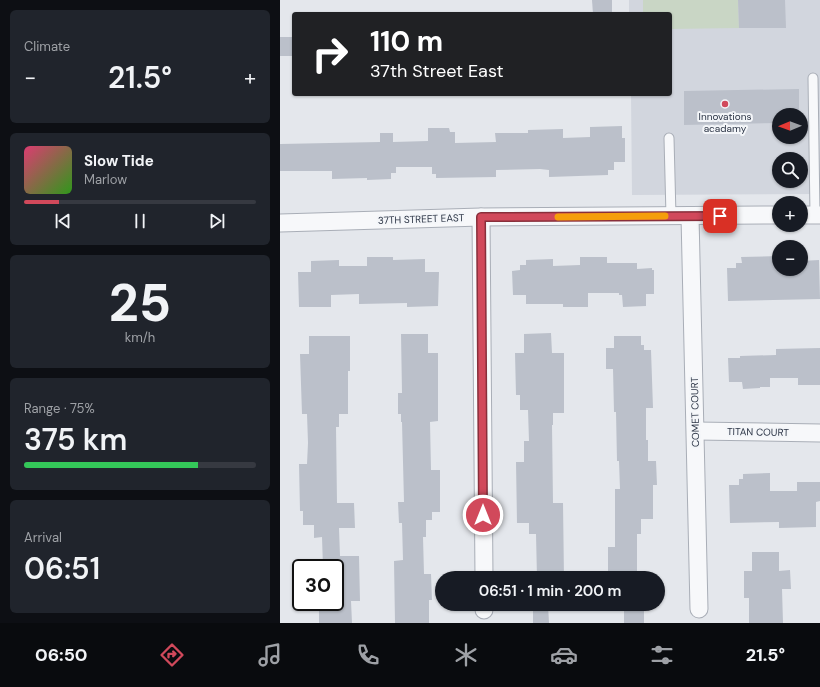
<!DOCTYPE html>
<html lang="en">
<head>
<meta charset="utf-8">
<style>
  body { margin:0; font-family:"DM Sans",sans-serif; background:#20242c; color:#f1f3f6; height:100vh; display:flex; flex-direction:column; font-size:15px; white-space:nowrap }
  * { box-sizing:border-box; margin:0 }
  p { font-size:13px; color:#9ea1a6 }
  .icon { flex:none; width:22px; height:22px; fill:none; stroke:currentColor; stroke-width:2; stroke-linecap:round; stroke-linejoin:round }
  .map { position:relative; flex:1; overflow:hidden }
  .panel { display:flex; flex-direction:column; gap:10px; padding:10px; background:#0d0f14; width:280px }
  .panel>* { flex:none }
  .guide { position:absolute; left:12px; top:12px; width:380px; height:84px; border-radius:4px; box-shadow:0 1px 3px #0004; background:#202124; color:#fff; overflow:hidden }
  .needle { width:26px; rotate:269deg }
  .buttons { position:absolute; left:492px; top:108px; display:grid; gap:8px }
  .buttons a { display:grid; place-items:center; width:36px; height:36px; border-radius:50%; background:#171b24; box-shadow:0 1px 3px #0004; font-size:20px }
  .speed { position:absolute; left:12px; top:559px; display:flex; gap:8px; font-size:20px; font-weight:700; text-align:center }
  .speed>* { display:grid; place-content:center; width:52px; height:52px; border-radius:50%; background:#171b24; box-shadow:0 1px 3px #0004; line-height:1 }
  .speed .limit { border:2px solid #111; border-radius:6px; background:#fff; color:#111 }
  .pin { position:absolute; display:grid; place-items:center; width:34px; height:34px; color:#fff; margin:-17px; border-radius:8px; box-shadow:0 2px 6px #0006 }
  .me { position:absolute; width:44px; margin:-22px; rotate:0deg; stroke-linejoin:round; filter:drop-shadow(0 0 3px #0008) }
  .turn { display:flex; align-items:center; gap:14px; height:84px; padding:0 12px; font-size:18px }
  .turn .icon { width:52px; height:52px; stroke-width:2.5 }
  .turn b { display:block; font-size:28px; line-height:34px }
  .big { font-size:30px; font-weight:600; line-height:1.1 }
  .panel .widget { flex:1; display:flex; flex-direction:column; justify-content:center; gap:6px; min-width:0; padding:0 14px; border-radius:6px; background:#20242c }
  .panel .dial { align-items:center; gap:0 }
  .dial b { font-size:52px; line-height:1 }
  .song { display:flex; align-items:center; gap:12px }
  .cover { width:48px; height:48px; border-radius:6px; background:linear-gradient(135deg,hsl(340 70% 55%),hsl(110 70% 35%)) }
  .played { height:4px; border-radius:2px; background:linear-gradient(90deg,#d1495b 15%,#363941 15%) }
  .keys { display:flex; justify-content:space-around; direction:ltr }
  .heat { display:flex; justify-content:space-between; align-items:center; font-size:22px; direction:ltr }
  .charge { height:6px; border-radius:3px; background:linear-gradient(90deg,#34c759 75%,#363941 0) }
  .trip { position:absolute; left:155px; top:571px; width:230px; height:40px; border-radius:20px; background:#171b24; box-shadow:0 1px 3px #0004; font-weight:600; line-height:40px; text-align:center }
  .tab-bar { display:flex; height:64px; justify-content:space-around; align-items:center; background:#090b0e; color:#9ea1a6 }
  .tab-bar .icon { width:28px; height:28px }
  .tab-bar .active { color:#d1495b }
  .tab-bar b { font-size:18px; color:#f1f3f6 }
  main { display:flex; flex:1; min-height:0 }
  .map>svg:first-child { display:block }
</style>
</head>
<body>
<main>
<section class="panel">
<div class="widget"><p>Climate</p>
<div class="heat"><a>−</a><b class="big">21.5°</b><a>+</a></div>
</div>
<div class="widget">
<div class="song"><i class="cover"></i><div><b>Slow Tide</b><p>Marlow</p></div></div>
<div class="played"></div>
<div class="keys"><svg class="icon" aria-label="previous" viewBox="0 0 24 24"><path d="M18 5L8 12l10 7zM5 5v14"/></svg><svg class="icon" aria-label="pause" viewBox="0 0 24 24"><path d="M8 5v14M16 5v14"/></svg><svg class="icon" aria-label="next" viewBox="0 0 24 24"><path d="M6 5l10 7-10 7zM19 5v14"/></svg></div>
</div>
<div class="widget dial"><b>25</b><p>km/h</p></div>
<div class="widget"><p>Range · 75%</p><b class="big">375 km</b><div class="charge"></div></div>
<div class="widget"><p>Arrival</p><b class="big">06:51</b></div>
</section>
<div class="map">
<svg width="540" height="623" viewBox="0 0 540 623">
  <rect width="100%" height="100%" fill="#e4e7ec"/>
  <path fill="#d2d6de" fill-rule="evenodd" d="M349,0H540V194L352,195L351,94H390V14H349ZM499,115H521V137H499ZM499,159H521V181H499Z"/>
  <path fill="#c9d6c5" d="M363,0H458L459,28L390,29V14H363Z"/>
  <g fill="#bbc0ca">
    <path d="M312,0H332V14H313Z"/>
    <path d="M458,0H505L506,28H459Z"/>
    <rect x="0" y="37" width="14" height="19"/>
    <path d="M519,89V115H499V123L404,125V91Z"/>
    <path d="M342,126V138H345V162H334V170H328V175L269,177V170L260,169L216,170V177L156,178V174H152V167H116V173H111V179L87,180V178L52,179V171H0V144L100,142V133H113V142L148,141V128H169L170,132H175V143L216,142L215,133H248V130L283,129V138L310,137V127Z"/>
    <path d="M499,256V269H521V261L539,260L540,299L448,301L447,268H456V263H462L461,257Z"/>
    <path d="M87,257H113V260L145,259V272H159L158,306L127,307V303L79,304V294L51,295V307H19L18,272H31V261L59,260V266H87Z"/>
    <path d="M300,257H327V263H357V269L372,268V270H374V294H366V306L343,307L342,295H339V293H308V307H283V304H246V295H233L232,271L240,270V265H246V260L273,259V266L300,265Z"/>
    <path d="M271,333L272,353H284V413H273V425H272L273,503H283L284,578H257L256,534H249V523H237L236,462H244V441H249L248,410H240V395H236L235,353H244V334Z"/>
    <path d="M121,334H148V353H158V421L150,422L151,470H160V512H152V520H146V537H143L144,574H151L152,600H149V623H115L114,561L123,560L122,523H119L118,502H124L122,422H121V414H118V393H122Z"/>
    <path d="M29,336H70V371H68V414H59V427H56L57,503H74L75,528H59L60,556H79L80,601H71L72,623H39V608H55V568H43L42,537L34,538V525H23V511H20L19,464H27L28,443L27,414H22L20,354H29Z"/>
    <path d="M334,336H361V345H364V350H371L373,408H366V440H368V461H376L377,485H373V519H361V534H357V573L363,572V578H328V547H335V489H340L339,461H337L336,412H334L333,369H326V348H334Z"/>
    <path d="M540,348V385H518V378H490V387H480V388L463,389L462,382H449L448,358H460V356L496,355V349Z"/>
    <path d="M490,473V491H517V482H540V501L536,502V527L499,528V522L450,523L449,485H459V479H463V474Z"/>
    <path d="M472,552H499V571L510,570L511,589H502L503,623H469V598H464V571H472Z"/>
    <rect x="344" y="604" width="20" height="19"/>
    <path d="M268,605L269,623H253V606Z"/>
  </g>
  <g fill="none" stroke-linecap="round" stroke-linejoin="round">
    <defs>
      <g id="service">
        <path d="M533,78L535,215"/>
        <path d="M389,138L391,216"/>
      </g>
      <g id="minor">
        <path d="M521,215H540"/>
        <path d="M410,216L419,609"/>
        <path d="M201,217L204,578"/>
        <path d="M0,223L201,217L499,215"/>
        <path d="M416,431L540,433"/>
        <path d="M204,604V610"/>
      </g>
    </defs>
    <use href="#service" stroke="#a9aeb7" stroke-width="11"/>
    <use href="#minor" stroke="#a9aeb7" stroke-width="19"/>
    <use href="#service" stroke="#f7f8fa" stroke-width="9"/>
    <use href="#minor" stroke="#f7f8fa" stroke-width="17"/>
  </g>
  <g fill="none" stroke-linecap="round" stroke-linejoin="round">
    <defs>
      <path id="route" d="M203,515L201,217L440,216"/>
    </defs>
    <use href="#route" stroke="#882f3b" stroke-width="10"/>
    <use href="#route" stroke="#d1495b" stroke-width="7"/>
    <path stroke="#f59e0b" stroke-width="7" d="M278,217L385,216"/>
  </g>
  <circle fill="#d1495b" stroke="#f4f6f9" stroke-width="1.5" cx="445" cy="104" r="4"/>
  <g text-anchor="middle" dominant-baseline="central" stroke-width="4" stroke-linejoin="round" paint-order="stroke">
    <g font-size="10" fill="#2b3445" stroke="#f4f6f9">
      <text x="445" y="116">Innovations<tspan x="445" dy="12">acadamy</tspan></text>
    </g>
    <g font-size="10" fill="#2b3445" stroke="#f4f6f9">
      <text transform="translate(141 219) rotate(-2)">37TH STREET EAST</text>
      <text transform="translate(415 412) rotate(-91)">COMET COURT</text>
      <text transform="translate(478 432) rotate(1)">TITAN COURT</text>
    </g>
  </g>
</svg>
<div class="buttons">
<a><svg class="needle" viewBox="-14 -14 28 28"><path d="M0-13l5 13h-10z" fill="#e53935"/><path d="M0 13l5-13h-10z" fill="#9ea1a6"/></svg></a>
<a><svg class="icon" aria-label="search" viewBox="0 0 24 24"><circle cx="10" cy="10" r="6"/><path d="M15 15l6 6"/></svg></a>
<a>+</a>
<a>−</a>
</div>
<div class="speed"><div class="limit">30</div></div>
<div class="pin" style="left:440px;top:216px;background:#d93025"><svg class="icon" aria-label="arrive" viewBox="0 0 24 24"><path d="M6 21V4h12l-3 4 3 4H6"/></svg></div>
<svg class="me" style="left:203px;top:515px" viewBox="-20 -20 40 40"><circle r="17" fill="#d1495b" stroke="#fff" stroke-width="3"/><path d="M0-11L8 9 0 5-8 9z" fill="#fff"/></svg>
<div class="trip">06:51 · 1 min · 200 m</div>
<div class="guide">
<div class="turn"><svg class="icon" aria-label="right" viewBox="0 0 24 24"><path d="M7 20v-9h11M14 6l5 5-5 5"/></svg><div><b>110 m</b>37th Street East</div></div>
</div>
</div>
</main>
<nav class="tab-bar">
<b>06:50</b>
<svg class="icon active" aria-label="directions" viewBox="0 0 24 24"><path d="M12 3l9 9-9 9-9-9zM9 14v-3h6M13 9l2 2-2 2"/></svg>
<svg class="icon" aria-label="music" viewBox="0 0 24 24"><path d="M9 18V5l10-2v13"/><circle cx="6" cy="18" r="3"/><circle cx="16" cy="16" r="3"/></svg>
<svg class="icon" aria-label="phone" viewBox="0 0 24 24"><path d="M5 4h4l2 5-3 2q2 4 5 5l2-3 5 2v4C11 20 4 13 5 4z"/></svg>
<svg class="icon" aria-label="climate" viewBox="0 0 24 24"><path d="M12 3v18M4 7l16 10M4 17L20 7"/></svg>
<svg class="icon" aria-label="car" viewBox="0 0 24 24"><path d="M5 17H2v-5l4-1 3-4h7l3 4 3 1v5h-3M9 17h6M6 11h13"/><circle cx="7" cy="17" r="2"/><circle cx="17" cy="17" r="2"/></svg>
<svg class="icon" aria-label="filters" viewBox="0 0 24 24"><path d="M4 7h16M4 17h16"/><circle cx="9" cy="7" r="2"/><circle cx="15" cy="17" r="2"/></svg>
<b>21.5°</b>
</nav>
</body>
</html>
